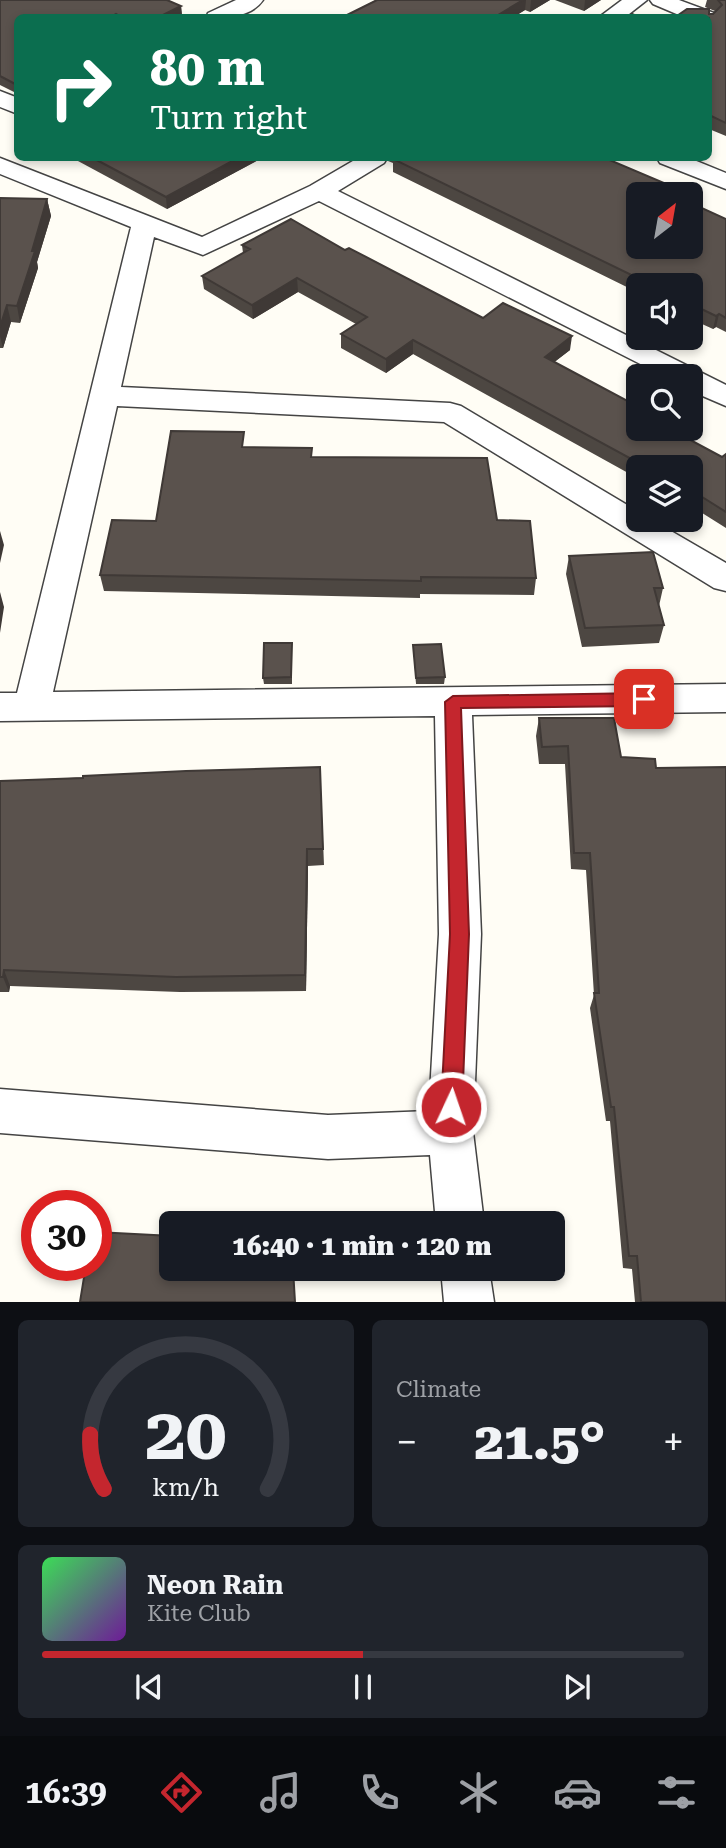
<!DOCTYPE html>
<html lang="en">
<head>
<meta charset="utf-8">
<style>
  body { margin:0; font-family:"Roboto Serif",serif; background:#20242c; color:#f1f3f6; height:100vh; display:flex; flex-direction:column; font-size:26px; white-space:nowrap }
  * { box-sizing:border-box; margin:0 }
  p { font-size:23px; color:#9ea1a6 }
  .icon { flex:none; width:38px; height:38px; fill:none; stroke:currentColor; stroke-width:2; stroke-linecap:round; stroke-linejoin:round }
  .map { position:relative; height:1302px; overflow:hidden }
  .drawer { display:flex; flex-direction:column; gap:18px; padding:18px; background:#0d0f14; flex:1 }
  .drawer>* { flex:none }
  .hud { position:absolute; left:14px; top:14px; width:698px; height:147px; border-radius:10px; box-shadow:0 4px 10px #0003; background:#0b6e4f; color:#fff; overflow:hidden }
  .needle { width:46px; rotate:31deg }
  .tools { position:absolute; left:626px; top:182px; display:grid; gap:14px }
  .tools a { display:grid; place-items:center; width:77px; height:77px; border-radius:10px; background:#171b24; box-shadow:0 4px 10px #0003; font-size:35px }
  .speed { position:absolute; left:21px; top:1190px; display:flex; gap:14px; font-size:35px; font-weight:700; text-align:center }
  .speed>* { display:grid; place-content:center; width:91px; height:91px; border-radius:50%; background:#171b24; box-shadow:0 4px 10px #0003; line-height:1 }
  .speed .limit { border:10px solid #d22; background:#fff; color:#111 }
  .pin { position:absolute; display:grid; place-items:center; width:60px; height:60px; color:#fff; margin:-30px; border-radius:14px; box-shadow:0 4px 10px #0006 }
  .me { position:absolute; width:77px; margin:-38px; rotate:3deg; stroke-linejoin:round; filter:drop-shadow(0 0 5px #0008) }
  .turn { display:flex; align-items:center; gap:24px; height:147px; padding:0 21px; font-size:32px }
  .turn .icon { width:91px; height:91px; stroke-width:2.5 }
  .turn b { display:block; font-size:49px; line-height:60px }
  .big { font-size:52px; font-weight:800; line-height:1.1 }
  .drawer .widget { flex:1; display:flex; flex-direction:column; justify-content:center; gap:10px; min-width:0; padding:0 24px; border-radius:10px; background:#20242c }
  .drawer .dial { align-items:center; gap:0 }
  .dial svg { height:182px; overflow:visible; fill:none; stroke:#363941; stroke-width:7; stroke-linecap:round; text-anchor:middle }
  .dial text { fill:#f1f3f6; stroke:none }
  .song { display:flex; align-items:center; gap:21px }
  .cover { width:84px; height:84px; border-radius:10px; background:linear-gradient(135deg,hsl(130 70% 55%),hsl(280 70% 35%)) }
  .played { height:7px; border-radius:4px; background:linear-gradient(90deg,#c4262e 50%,#363941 50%) }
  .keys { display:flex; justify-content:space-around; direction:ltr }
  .heat { display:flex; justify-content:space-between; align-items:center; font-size:38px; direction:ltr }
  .drawer .tiles { flex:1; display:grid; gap:18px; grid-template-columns:1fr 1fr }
  .widget:last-child { grid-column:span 2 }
  .trip { position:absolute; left:159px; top:1211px; width:406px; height:70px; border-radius:10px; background:#171b24; box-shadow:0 4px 10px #0003; font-weight:800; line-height:70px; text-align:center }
  .tab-bar { display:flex; height:112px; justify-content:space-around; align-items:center; background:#090b0e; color:#9ea1a6 }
  .tab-bar .icon { width:49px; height:49px }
  .tab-bar .active { color:#c4262e }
  .tab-bar b { font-size:32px; color:#f1f3f6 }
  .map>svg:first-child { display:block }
</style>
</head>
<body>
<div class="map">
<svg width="726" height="1302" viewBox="0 0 726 1302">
  <rect width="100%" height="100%" fill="#fffdf5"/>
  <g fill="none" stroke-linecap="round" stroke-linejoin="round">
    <defs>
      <g id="minor">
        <path d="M236,0H263C251,18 225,18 206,18L208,13Z"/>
        <path d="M622,0H647L624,18H598Z"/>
        <path d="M650,0H679L714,13L717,18L709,24V18H686L653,4Z"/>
        <path d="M0,91L18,98V114L0,107Z"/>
        <path d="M0,158L202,237L310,186L358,158H387L384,163L338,191L726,385V406L691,391V376H664L319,201L203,255L154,237L121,387L450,403L461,406L639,512V520H652L726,563V591L714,588L444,422L117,406L53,692L726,684V712L472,715L481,934L473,1132L484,1223H436L430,1155L328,1159L0,1133V1089L328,1115L429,1111L439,934L435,716L0,721V693H17L131,227L0,174Z"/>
        <path d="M657,158H689L726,173V189L660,163Z"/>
        <path d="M441,1269H489L494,1302H444Z"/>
      </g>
    </defs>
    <use href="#minor" stroke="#444" stroke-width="3"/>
    <use href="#minor" fill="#fff" fill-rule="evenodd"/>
  </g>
  <g fill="#4d4742">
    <path d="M0,0L181,6L182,16L178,18H18V94L0,85Z"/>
    <path d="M376,0H550L530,12L525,10L512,18H341Z"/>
    <path d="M555,0H601L584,11Z"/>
    <path d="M707,0H726V136L709,129V14H713L715,11L705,7Z"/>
    <path d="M77,158H262L167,209L78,161Z"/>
    <path d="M388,158H605L683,191L682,194H639L726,219V332L716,327L713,329L691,319V285H639V293L393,172V163L388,161Z"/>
    <path d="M0,198L47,199L51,216L37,262L38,268L20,323L11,322L3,348H0Z"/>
    <path d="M242,245L345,250L483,318L570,350L554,362L639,429L722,457L726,454V528L691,506V467H639V479L413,354L386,373L341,348V334L356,324L298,292L253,319L204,289L202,276L243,253Z"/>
    <path d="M245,447L312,457L497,520L536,578L534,595L420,594V598L104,591L100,575Z"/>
    <path d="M569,556L663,588L659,606L664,625L659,643L582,647L566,574Z"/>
    <path d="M292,643V684H264L263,678Z"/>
    <path d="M413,645L445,677L444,684H416Z"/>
    <path d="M539,718L621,757L726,1302H635L632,1269L623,1268L610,1121H606L590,1008L594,995L586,870L571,869L565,764H539L536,736Z"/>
    <path d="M320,767L324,865L308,866L306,991L180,992L10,986L9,992H0V781Z"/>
  </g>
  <g fill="#3f3936">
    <path d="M523,0H526L525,10L512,18H493Z"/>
    <path d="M531,0H550L530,12Z"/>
    <path d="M585,0H601L584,11Z"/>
    <path d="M181,6L182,16L178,18H157Z"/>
    <path d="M238,158H262L167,209L166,197Z"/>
    <path d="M47,199L51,216L37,262L38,268L20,323L17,306Z"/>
    <path d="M297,278L298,292L253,319L252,305Z"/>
    <path d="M7,305L11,322L3,348L0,336V327Z"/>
    <path d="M719,314L716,327L713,329L716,316Z"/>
    <path d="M572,336L570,350L543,371L545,357Z"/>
    <path d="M413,340V354L386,373V359Z"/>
    <path d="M0,531L4,545L0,563Z"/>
    <path d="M0,592L4,607L0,633Z"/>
    <path d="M307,849L308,866L306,991L305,975Z"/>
    <path d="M4,970L10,986L9,992L3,977Z"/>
  </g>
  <g fill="#5a524d" stroke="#3f3936" stroke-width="2">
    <path d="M0,0H167L181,6L157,18H123L116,14L109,18H18L17,85L0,76Z"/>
    <path d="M377,0H523L493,18H341Z"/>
    <path d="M718,0H726V123L709,115V18H674L687,9H709V14H713L722,5Z"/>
    <path d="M632,14L641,18H626Z"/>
    <path d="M93,158H238L166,197Z"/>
    <path d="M396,158H605L683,191L680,194H639V247H691V203L726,219V318L719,314L716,316L691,304V285H652L393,159Z"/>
    <path d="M0,198L47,199L32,251H35L17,306L7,305L0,327Z"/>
    <path d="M291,219L345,250L349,248L483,318L503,303L572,336L545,357L639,407V429H670L722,457L726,454V512L691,490V467H646L413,340L386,359L341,334L367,317L297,278L252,305L202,276L250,249L242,245Z"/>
    <path d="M171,431L244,432L242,447L312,448L311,457L487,458L497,520L530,521L536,578L421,577V581L100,575L112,520L156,521Z"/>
    <path d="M653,552L663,588H654L664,625L585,628L569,556Z"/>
    <path d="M264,643H292L291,677L263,678Z"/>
    <path d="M441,644L445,677L416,678L413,645Z"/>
    <path d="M539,718H614L621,757L655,759L656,768L726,767V1302H641L637,1256H629L614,1107H611L594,993H599L590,853H574L568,746L542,747Z"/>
    <path d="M320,767L323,849H307L305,975L176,977L4,970L3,977H0V781L83,778V776L186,771Z"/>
    <path d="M96,1232L172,1236V1269H293L295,1302H80L86,1265H96Z"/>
  </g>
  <path fill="#c4262e" stroke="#7f191e" stroke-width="2" d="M644,693L652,699L644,706L461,708L469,934L462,1107L459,1114L451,1117L444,1114L441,1107L450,934L445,702L453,696Z"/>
</svg>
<div class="tools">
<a><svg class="needle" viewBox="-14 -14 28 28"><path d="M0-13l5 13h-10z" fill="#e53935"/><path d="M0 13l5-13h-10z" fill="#9ea1a6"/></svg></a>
<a><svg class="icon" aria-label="sound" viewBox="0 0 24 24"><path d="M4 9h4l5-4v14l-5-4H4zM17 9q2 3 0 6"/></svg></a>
<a><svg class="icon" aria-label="search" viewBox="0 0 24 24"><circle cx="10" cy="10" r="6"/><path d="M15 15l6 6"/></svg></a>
<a><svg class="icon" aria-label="layers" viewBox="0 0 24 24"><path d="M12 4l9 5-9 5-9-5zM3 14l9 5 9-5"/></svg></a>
</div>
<div class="speed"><div class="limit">30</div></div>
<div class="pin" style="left:644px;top:699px;background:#d93025"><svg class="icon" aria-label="arrive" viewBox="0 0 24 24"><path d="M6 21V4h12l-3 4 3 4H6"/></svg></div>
<svg class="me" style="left:451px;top:1107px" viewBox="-20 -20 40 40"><circle r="17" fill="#c4262e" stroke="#fff" stroke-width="3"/><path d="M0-11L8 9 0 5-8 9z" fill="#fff"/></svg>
<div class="trip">16:40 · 1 min · 120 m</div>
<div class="hud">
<div class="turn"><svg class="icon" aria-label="right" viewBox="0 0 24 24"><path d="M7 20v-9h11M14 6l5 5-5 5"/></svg><div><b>80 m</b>Turn right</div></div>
</div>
</div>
<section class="drawer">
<div class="tiles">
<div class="widget dial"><svg viewBox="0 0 100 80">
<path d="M14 69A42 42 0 1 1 86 69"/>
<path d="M14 69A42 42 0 0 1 8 45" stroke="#c4262e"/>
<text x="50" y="56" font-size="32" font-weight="700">20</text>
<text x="50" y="72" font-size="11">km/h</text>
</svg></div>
<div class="widget"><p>Climate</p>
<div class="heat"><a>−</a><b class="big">21.5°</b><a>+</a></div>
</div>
<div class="widget">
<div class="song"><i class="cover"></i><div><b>Neon Rain</b><p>Kite Club</p></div></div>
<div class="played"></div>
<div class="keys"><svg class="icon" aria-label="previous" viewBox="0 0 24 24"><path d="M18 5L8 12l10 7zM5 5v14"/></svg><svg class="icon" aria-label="pause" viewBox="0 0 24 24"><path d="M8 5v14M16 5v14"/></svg><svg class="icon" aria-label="next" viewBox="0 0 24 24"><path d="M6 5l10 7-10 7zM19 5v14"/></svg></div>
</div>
</div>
</section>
<nav class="tab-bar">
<b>16:39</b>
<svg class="icon active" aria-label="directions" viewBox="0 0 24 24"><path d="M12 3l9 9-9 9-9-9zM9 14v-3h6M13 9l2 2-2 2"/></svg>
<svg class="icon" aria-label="music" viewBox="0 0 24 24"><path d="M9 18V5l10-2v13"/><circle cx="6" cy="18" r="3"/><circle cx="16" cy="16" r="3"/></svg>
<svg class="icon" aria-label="phone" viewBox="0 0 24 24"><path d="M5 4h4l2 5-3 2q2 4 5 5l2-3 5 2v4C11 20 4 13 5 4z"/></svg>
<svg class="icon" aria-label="climate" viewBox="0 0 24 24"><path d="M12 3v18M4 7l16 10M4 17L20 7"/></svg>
<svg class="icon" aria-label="car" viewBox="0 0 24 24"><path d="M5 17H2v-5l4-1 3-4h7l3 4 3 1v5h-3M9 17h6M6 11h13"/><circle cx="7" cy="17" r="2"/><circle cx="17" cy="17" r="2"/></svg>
<svg class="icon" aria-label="filters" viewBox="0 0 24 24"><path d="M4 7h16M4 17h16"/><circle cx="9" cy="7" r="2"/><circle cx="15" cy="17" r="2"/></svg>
</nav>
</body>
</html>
